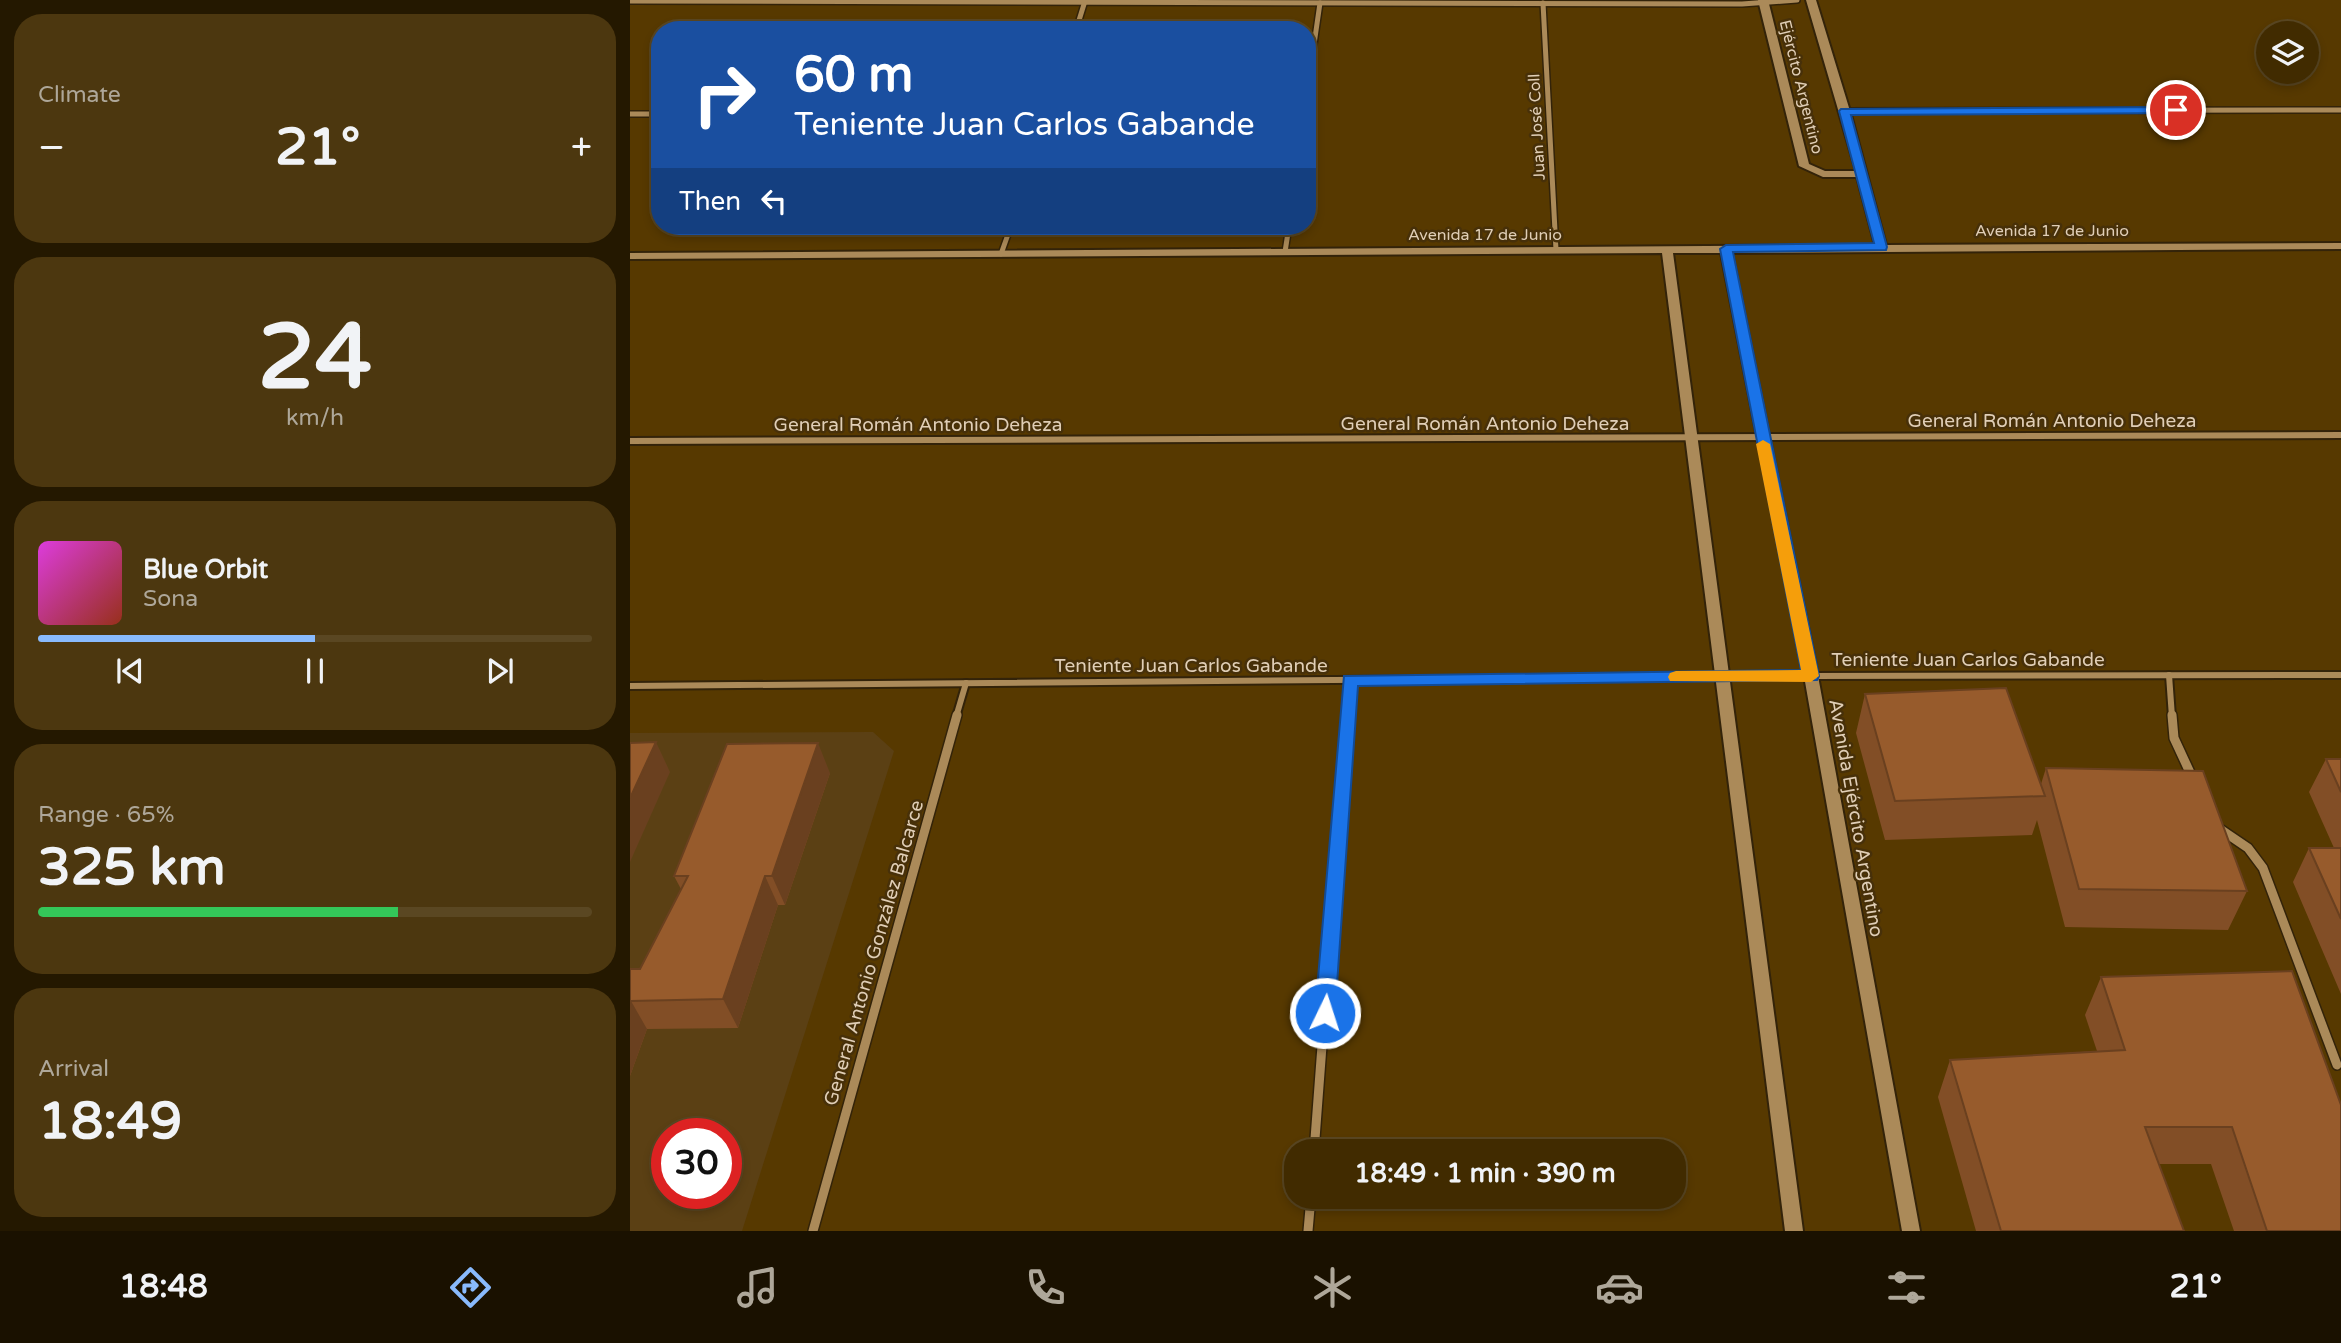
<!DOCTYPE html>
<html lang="en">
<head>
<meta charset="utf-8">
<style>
  body { margin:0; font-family:"Varela Round",sans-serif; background:#4c370f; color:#f1f3f6; height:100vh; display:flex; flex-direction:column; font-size:26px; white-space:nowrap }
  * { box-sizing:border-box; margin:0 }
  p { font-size:23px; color:#aea799 }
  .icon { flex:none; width:38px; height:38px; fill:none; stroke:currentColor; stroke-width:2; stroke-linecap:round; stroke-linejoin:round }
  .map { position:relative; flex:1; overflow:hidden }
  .sheet { display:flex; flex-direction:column; gap:14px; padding:14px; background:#241800; width:630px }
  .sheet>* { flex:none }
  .top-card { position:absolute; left:21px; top:21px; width:665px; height:214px; border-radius:28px; box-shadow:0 4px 10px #0003,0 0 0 2px #5a4722; background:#1a4fa0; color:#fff; overflow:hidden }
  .tools { position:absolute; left:1626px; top:21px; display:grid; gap:14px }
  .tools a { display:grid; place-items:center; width:63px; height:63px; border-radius:50%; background:#412b00; box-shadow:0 4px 10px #0003,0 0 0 2px #5a4722; font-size:35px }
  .speed { position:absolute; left:21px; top:1118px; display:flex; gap:14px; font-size:35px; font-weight:700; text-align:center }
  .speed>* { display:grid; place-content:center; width:91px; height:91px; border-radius:50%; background:#412b00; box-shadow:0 4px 10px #0003,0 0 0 2px #5a4722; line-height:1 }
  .speed .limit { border:10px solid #d22; background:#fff; color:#111 }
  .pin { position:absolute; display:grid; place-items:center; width:60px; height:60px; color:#fff; margin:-30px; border:4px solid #fff; border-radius:50%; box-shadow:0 2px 7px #0007 }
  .me { position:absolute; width:77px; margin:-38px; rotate:4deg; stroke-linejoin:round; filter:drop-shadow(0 0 5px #0008) }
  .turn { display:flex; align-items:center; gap:24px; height:147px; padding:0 28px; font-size:32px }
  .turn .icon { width:91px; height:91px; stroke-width:2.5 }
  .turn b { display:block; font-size:49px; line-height:60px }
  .then { display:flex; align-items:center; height:66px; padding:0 28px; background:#0003; gap:14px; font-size:26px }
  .big { font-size:52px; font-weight:700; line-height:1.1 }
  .sheet .card { flex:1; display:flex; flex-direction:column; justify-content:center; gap:10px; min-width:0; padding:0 24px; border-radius:28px; background:#4c370f }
  .sheet .dial { align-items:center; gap:0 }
  .dial b { font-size:91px; line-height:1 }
  .song { display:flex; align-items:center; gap:21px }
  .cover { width:84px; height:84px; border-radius:10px; background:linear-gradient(135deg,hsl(300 70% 55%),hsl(10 70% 35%)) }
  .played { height:7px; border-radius:4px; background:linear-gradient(90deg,#89bafc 50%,#5a4722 50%) }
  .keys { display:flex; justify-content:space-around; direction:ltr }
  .heat { display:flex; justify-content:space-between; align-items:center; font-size:38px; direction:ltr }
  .charge { height:10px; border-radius:5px; background:linear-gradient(90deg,#34c759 65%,#5a4722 0) }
  .trip { position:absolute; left:654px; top:1139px; width:402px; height:70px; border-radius:28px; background:#412b00; box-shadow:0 4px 10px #0003,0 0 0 2px #5a4722; font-weight:700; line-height:70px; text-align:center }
  .dock { display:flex; height:112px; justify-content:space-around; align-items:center; background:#1a1100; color:#aea799 }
  .dock .icon { width:49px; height:49px }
  .dock .on { color:#89bafc }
  .dock b { font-size:32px; color:#f1f3f6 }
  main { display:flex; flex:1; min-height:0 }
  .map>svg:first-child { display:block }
</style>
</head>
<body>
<main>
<section class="sheet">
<div class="card"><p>Climate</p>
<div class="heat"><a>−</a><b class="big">21°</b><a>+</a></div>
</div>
<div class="card dial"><b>24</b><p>km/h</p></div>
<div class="card">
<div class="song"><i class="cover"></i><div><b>Blue Orbit</b><p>Sona</p></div></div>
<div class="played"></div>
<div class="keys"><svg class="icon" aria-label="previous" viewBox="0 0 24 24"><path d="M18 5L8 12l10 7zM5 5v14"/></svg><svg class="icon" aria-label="pause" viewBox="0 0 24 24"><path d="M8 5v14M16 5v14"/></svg><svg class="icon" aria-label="next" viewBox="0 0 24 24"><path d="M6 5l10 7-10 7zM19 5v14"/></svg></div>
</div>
<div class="card"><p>Range · 65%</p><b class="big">325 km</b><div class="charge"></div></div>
<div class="card"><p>Arrival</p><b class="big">18:49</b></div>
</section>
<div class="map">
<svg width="1711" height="1231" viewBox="0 0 1711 1231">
  <rect width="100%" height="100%" fill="#573900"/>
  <path fill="#5b4014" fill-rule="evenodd" d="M243,732L264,751L112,1231H0V733ZM37,1134H96V1194H37Z"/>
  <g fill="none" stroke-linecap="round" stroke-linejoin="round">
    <defs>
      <g id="street-far2">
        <path d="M0,1L1112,4L1167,0"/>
        <path d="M913,3L926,250"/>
        <path d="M446,30L455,1"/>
        <path d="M677,93L690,3"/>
        <path d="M1215,111L1711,110"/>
        <path d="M0,114H30"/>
        <path d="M655,252L659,226"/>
        <path d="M371,254L381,226"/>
      </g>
      <g id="street-far1">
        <path d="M0,441L1711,435"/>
        <path d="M1539,675L1542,717"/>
        <path d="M0,686L1181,676L1711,675"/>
        <path d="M326,717L336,683"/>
        <path d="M717,717L720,681"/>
      </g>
      <g id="street">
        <path d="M1542,715L1544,738L1563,779"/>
        <path d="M1590,829L1618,848L1633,868L1707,1065"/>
        <path d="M684,1152L717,715"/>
        <path d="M183,1231L327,715"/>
        <path d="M678,1231L681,1197"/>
      </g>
      <path id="secondary" d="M1128,0H1138L1179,164L1195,171H1226L1176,0H1186L1220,111L1256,245L1711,243V249L1102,253L1188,676L1290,1231H1272L1174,676L1091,253H1043L1173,1231H1155L1032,253L0,259V253L1245,245L1227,177H1193L1169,166Z"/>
    </defs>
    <use href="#street-far2" stroke="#332309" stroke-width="8"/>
    <use href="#street-far1" stroke="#332309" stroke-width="10"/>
    <use href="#street" stroke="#332309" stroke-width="12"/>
    <use href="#secondary" stroke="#332309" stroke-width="4"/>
    <use href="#street-far2" stroke="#ab8a59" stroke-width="5"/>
    <use href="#street-far1" stroke="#ab8a59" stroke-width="6"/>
    <use href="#street" stroke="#ab8a59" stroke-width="9"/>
    <use href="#secondary" fill="#ab8a59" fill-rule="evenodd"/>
  </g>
  <g fill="#824e26">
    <path d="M1235,694L1411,784L1416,768L1617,891L1598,930L1435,927L1407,820L1402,835L1255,840L1226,733Z"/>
    <path d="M1696,759H1711V994L1663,882L1679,848H1704L1679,792Z"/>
    <path d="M200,773L155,905H148L108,1028L17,1029L0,1076V969H10L51,889L44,876Z"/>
    <path d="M1471,977L1711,1231H1604L1581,1164H1529L1554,1231H1346L1308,1097L1320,1060L1467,1051L1455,1015Z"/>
  </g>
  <g fill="#6a401f">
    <path d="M26,742L40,772L0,862V798Z"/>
    <path d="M188,743L200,773L155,905L142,876Z"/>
    <path d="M135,876L148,905L108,1028L93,999Z"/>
    <path d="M1,1001L17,1029L0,1076V1002Z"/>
  </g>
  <g fill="#975b2c" stroke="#6a401f" stroke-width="2">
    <path d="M1376,688L1415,796L1265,801L1235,694Z"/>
    <path d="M26,742L0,798V743Z"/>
    <path d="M188,743L142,876H135L93,999L1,1001L0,1002V969H10L58,876H44L97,744Z"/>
    <path d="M1696,759H1711V792Z"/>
    <path d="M1416,768L1573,771L1617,891L1449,889Z"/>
    <path d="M1679,848H1711V919Z"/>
    <path d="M1662,971L1711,1105V1231H1637L1602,1127H1515L1554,1231H1371L1320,1060L1495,1050L1471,977Z"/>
  </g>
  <path fill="#1a73e8" stroke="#114b97" stroke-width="2" d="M1546,107L1551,110L1550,113L1221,115L1257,247L1256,250L1103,252L1189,676L1187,680L728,686L705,1013L702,1019L695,1021L688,1019L685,1013L714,676L1171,670L1090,249L1096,245L1244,243L1209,111L1211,109Z"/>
  <path fill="#f59e0b" d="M1133,440L1140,444L1189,676L1181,682L1040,681L1038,677L1040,673L1046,671L1171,670L1126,444Z"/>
  <g text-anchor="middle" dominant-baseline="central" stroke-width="5" stroke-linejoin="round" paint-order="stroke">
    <g font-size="16" fill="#e0ceb6" stroke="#473009">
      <text transform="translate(1171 87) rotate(76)">Ejército Argentino</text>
      <text transform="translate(907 127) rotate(-93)">Juan José Coll</text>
      <text x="1422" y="231">Avenida 17 de Junio</text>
      <text x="855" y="235">Avenida 17 de Junio</text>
    </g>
    <g font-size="19" fill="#e0ceb6" stroke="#473009">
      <text x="1422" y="421">General Román Antonio Deheza</text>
      <text x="855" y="424">General Román Antonio Deheza</text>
      <text x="288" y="425">General Román Antonio Deheza</text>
      <text x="1338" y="660">Teniente Juan Carlos Gabande</text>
      <text x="561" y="666">Teniente Juan Carlos Gabande</text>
      <text transform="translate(1226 818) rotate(80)">Avenida Ejército Argentino</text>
      <text transform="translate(244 953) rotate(-74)">General Antonio González Balcarce</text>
    </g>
  </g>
</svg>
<div class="tools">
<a><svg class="icon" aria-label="layers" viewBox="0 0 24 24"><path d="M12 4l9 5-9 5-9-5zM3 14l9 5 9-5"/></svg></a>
</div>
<div class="speed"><div class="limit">30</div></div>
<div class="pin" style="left:1546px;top:110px;background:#d93025"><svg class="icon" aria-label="arrive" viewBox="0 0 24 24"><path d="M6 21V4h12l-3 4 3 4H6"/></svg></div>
<svg class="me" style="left:695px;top:1013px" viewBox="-20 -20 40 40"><circle r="17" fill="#1a73e8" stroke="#fff" stroke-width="3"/><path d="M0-11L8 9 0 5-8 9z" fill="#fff"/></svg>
<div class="trip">18:49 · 1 min · 390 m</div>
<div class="top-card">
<div class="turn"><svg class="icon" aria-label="right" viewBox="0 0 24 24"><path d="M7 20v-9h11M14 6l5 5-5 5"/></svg><div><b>60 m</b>Teniente Juan Carlos Gabande</div></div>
<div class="then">Then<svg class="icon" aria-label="left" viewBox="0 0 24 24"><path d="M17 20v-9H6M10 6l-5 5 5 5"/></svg></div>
</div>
</div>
</main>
<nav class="dock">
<b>18:48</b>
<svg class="icon on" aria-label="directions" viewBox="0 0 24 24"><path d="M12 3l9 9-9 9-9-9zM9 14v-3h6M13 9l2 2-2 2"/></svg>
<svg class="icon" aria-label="music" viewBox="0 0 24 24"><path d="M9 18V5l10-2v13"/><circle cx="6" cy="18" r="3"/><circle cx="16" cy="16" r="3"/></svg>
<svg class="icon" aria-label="phone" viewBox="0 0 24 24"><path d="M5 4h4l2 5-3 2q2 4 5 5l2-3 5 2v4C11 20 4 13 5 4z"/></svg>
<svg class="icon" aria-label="climate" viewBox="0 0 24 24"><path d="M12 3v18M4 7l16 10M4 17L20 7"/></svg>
<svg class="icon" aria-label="car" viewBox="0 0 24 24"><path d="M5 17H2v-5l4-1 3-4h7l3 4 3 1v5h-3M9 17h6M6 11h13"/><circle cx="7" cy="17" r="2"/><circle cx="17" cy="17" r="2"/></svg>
<svg class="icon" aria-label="filters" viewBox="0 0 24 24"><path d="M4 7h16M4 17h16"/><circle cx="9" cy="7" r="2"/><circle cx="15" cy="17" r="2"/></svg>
<b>21°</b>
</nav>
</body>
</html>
